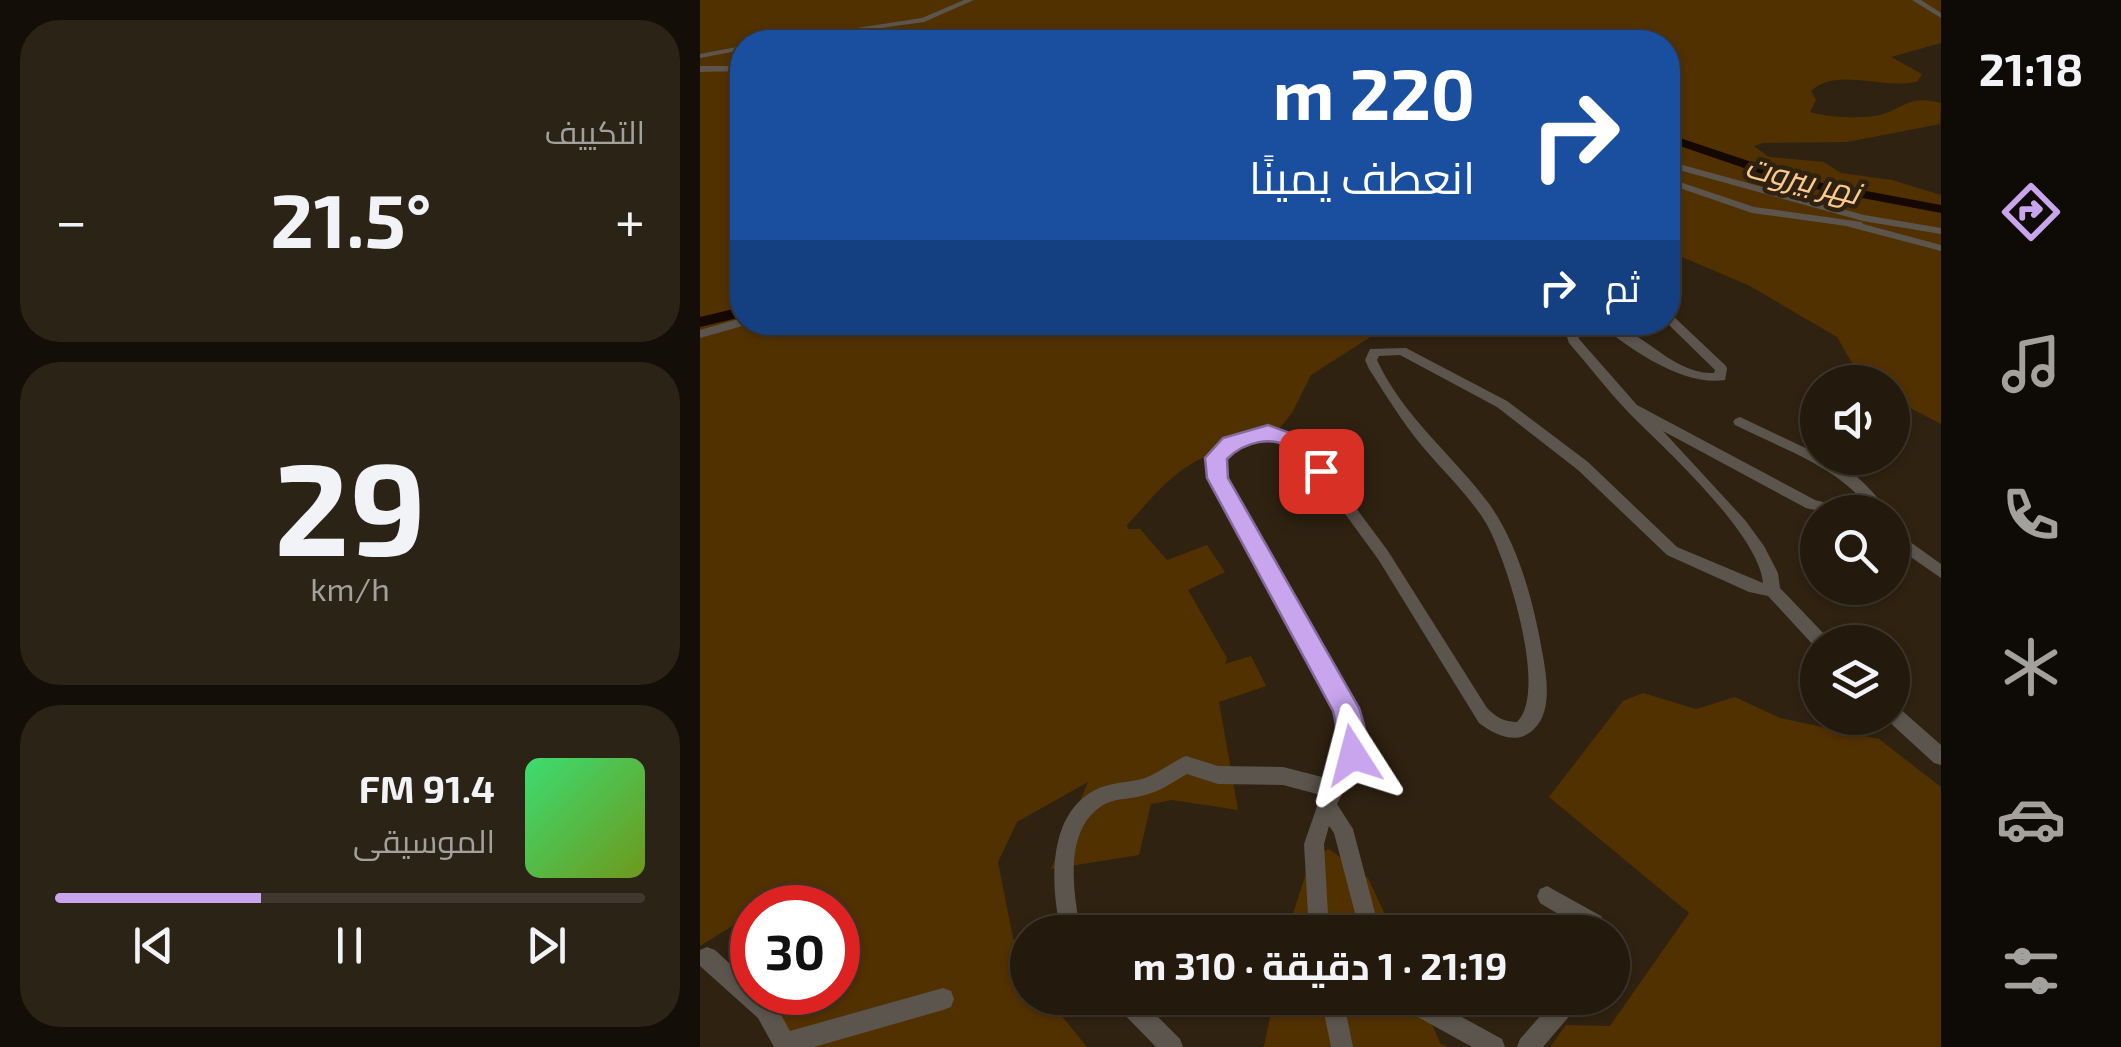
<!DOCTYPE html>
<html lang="ar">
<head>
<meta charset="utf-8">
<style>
  body { margin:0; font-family:"Exo 2",Cairo,sans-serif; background:#2b2316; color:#f1f3f6; direction:rtl; height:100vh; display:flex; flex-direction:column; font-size:38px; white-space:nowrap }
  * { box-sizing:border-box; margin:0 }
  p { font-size:32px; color:#a3a19d }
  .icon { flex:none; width:55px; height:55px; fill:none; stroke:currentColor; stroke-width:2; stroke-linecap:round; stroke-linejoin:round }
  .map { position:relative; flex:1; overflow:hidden; direction:ltr }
  .panel { display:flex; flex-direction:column; gap:20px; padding:20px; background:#130e07; width:700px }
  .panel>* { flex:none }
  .guide { position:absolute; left:30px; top:30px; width:950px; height:305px; border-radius:40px; box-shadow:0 2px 8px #0004,0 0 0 2px #40382e; direction:rtl; background:#1a4fa0; color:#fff; overflow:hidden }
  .buttons { position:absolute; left:1100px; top:365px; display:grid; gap:20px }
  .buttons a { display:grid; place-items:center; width:110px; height:110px; border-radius:50%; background:#231a0d; box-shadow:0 2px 8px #0004,0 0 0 2px #40382e; font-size:50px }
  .speed { position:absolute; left:30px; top:885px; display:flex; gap:20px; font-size:50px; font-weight:700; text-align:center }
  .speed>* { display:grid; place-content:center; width:130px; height:130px; border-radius:50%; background:#231a0d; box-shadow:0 2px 8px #0004,0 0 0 2px #40382e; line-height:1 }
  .speed .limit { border:15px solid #d22; background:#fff; color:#111 }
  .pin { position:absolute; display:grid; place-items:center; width:85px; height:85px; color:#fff; margin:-42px; border-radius:20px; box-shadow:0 5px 15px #0006 }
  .me { position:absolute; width:110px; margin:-55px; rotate:351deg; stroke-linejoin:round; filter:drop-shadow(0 0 8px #0008) }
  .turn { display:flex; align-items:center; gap:35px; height:210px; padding:0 40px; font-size:45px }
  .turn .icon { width:130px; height:130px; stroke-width:2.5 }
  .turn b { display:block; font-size:70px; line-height:85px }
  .then { display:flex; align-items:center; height:95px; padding:0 40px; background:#0003; gap:20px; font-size:38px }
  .big { font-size:75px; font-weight:700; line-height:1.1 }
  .panel .widget { flex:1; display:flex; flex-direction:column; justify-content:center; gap:15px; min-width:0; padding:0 35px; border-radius:40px; background:#2b2316 }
  .panel .dial { align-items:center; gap:0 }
  .dial b { font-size:130px; line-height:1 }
  .song { display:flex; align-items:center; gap:30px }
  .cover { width:120px; height:120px; border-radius:15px; background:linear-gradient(135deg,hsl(140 70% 55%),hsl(80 70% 35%)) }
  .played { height:10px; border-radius:5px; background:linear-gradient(90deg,#c9a5ee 35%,#40382e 35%) }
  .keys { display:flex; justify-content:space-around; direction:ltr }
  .heat { display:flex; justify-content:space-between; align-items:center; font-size:55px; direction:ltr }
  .trip { position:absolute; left:310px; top:915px; width:620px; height:100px; border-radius:50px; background:#231a0d; box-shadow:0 2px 8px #0004,0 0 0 2px #40382e; font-weight:700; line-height:100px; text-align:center; direction:rtl }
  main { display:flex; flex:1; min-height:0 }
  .tabs { display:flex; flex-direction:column; width:180px; justify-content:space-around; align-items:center; background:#0e0a05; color:#a3a19d }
  .tabs .icon { width:70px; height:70px }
  .tabs .active { color:#c9a5ee }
  .tabs b { font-size:45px; color:#f1f3f6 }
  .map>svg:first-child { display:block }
</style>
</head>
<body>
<main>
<nav class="tabs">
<b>21:18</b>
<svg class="icon active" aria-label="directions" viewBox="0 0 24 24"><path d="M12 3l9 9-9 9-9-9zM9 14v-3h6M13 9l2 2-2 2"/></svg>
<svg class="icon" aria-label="music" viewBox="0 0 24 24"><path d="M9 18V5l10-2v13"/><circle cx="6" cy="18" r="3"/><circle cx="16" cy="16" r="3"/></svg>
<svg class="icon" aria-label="phone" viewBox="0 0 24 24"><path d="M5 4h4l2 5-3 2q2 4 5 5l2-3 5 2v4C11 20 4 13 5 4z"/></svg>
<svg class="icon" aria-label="climate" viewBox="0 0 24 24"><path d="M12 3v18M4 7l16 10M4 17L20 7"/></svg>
<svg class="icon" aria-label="car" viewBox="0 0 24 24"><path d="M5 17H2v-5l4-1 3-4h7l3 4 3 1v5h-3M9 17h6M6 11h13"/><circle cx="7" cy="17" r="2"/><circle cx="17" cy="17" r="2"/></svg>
<svg class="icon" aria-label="filters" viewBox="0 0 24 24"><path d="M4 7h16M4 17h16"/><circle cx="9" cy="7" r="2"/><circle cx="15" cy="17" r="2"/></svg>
</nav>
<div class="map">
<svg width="1241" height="1047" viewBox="0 0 1241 1047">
  <rect width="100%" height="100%" fill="#2f2211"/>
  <g fill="#523100">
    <path d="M0,0H1241V43L1191,57L1222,74L1218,81C1187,91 1136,66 1111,91L1116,100L1110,112C1127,117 1155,119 1173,116C1203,112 1205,93 1241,103L1240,124L1147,142L1063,143L1054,146L1069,157L1124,162L1141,173L1192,180L1241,195V424L1193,399L1192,382H1163L1137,337L1050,286L968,251V42H42V322L776,323L773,333L737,330L672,336L611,375L592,413L568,442C489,453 478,469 427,525L428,529H440L467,560L507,545L525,572L488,590L527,658L525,664L551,656L566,686L519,702L538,810L472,800L451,804L439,855L351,869L388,782L317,822L298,862L313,938L327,963L328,998H347L387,1047H75L78,999L86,993L138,992V908L105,907L88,892L63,907L52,908V914L0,946Z"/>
    <path d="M943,693L996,709L1035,697L1080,718L1179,739L1241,787V1047H850L866,1025L910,1026L989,913L849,797L923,701Z"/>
    <path d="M629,849L668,878L693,932H587L611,858Z"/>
    <path d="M574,998H721L740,1043L748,1047H560L564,1046Z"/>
  </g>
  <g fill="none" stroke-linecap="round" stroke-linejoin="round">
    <g fill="#150800" fill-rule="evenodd">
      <path d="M968,134L1102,179L1241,205V213L1094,185L968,142Z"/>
      <path d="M42,307V317L0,327V317Z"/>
    </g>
    <g fill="#5c554d" fill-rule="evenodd">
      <path d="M264,0H274L224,22L82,42H65L222,18Z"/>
      <path d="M1212,0H1221L1241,13V18Z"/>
      <path d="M42,46V50L0,58V54Z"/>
      <path d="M0,66H42V71L0,72Z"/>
      <path d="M968,161L1164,215L1241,228V234L1163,221L968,167Z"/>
      <path d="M968,178L1054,207L1162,222L1163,224L1241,245V251L1146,226L1052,213L968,184Z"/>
      <path d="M968,314L972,315L1026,366L1027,369L1025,380C983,387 928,348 897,322C939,322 969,375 1014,373L1015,370L966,322Z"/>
      <path d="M42,318V322H48L46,325L0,338V330Z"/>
      <path d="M873,322H886L877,332L879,339L937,405L1115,500L1146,508L1148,512H1123L1106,508L963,431L1045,520L1064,546L1078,573L1080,588L1127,637L1129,642H1118V648L1115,647L1068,596L1049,592L967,555L878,470L797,407L700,355L679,356L677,360C703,417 754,456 790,505C820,548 834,605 843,656C847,679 852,712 834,729C817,746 795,735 779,723L678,559L597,448L567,437L535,446L523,458L525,478L652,703C672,749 658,763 637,804L653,829L680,932H660L634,833L629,826L624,844L629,932H609L604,844L621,795L583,785L518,784L487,774C473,782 461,791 445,795C433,799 418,798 407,803C362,825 373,893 381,932H361C351,888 346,818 393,791C409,782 428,783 445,778C459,773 472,762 486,756L518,766L583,767L630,779C646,750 647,743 638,710L511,478L509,457L525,440L568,427L607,442L688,551L787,708C796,717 804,722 817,722C849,691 806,558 786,523C768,494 743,471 722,446C702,422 686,395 669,369L665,360L670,349L706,348L807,401L888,462L977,547L1063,583C1059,534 965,449 930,414C908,391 889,366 869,343L865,331Z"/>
      <path d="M1040,417L1118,454V458C1142,460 1166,483 1181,502L1183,506L1181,512H1167L1168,507C1137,466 1080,448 1035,425L1033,422L1035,419Z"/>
      <path d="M1192,529L1241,564V578L1192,544Z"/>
      <path d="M1192,705L1198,707L1241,745V765L1234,763L1186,719L1192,718Z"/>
      <path d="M847,886L901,916L911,932H888L840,903L837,896L840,889Z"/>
      <path d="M7,947L15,950L52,984V992H63L74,1002L90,1031L243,988L251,991L254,999L251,1007L243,1010L114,1047H74L58,1018L0,966V950Z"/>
      <path d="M413,998H439L480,1039L483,1047H456L416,1006Z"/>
      <path d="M621,998H643L653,1047H631Z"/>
      <path d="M695,998H727L802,1039L805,1047H772L698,1006Z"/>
      <path d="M856,998H881L878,1006L843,1047H817L820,1039Z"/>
    </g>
  </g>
  <path fill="#c9a5ee" stroke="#836b9b" stroke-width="2.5" d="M568,425L609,440L632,471L629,477H614C608,469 602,456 594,450C572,434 544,442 527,459L528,478L659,708C665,727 671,745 663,764L653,768L643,764C636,748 638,728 633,711L507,478L505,458L523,438Z"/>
  <g text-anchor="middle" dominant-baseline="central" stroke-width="9" stroke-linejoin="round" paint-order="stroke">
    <g font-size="32" font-style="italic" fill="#fcc98d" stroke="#2f2211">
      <text transform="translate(1103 178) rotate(14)">نهر بيروت</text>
    </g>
  </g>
</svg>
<div class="buttons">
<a><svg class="icon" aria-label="sound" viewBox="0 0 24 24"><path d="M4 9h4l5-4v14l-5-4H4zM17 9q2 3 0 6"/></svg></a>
<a><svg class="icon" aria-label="search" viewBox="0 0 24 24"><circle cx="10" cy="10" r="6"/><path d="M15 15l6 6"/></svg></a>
<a><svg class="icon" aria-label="layers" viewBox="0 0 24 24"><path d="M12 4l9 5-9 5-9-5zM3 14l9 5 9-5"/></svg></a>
</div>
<div class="speed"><div class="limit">30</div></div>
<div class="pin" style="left:621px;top:471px;background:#d93025"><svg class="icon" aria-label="arrive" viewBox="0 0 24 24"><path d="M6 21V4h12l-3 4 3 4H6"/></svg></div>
<svg class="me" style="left:653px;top:755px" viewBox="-20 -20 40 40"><path d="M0-17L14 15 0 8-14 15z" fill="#c9a5ee" stroke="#fff" stroke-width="4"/></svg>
<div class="trip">21:19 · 1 دقيقة · 310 m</div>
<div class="guide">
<div class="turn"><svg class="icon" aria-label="right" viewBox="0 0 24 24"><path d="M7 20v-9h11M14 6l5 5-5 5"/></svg><div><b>220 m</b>انعطف يمينًا</div></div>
<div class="then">ثم<svg class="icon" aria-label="right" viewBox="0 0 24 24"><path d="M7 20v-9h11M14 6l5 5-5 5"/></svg></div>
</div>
</div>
<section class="panel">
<div class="widget"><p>التكييف</p>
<div class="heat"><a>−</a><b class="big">21.5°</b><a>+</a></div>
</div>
<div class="widget dial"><b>29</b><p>km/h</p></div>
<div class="widget">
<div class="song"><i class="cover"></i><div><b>91.4 FM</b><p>الموسيقى</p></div></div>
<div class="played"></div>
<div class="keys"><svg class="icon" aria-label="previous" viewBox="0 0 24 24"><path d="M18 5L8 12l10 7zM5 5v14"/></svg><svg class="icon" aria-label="pause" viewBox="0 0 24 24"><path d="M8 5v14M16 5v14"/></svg><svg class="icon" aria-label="next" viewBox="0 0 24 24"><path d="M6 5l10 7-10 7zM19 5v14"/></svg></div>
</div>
</section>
</main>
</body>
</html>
